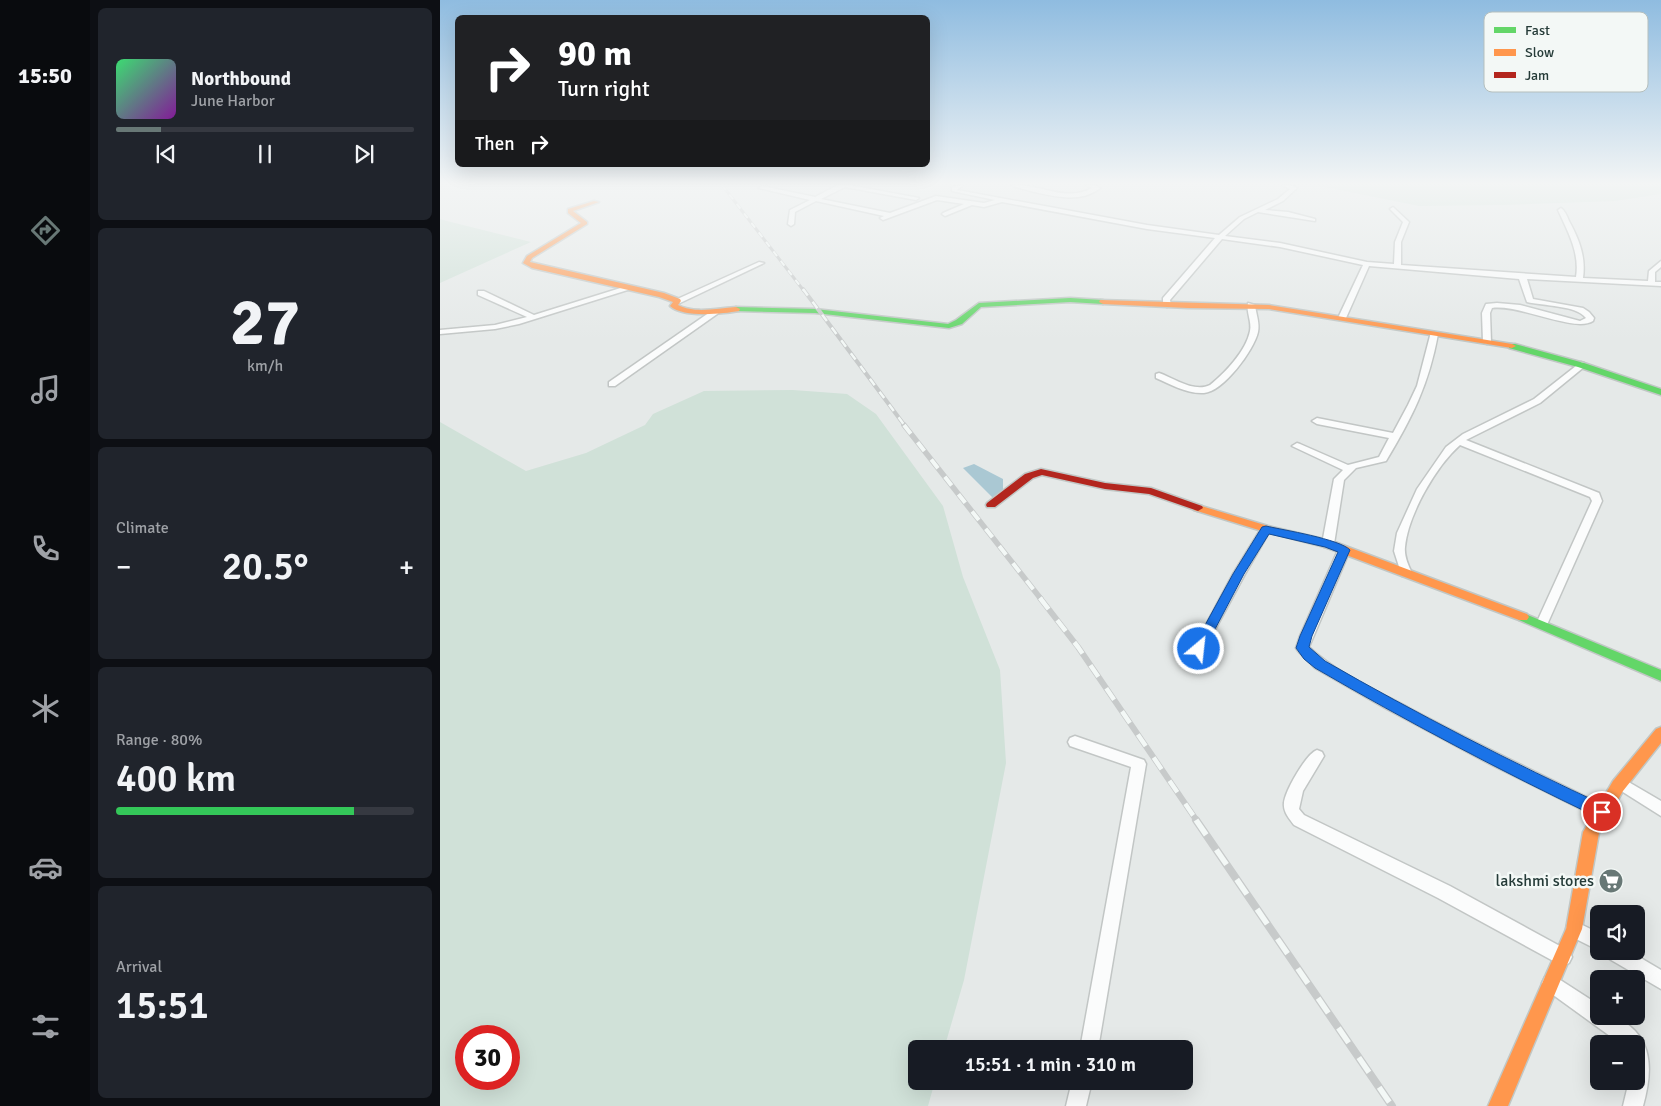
<!DOCTYPE html>
<html lang="en">
<head>
<meta charset="utf-8">
<style>
  body { margin:0; font-family:Signika,sans-serif; background:#20242c; color:#f1f3f6; height:100vh; display:flex; flex-direction:column; font-size:19px; white-space:nowrap }
  * { box-sizing:border-box; margin:0 }
  p { font-size:16px; color:#9ea1a6 }
  .icon { flex:none; width:28px; height:28px; fill:none; stroke:currentColor; stroke-width:2; stroke-linecap:round; stroke-linejoin:round }
  .map { position:relative; flex:1; overflow:hidden }
  .side { display:flex; flex-direction:column; gap:8px; padding:8px; background:#0d0f14; width:350px }
  .side>* { flex:none }
  .guide { position:absolute; left:15px; top:15px; width:475px; height:152px; border-radius:8px; box-shadow:0 5px 20px #0002; background:#202124; color:#fff; overflow:hidden }
  .fabs { position:absolute; left:1150px; top:905px; display:grid; gap:10px }
  .fabs a { display:grid; place-items:center; width:55px; height:55px; border-radius:8px; background:#171b24; box-shadow:0 5px 20px #0002; font-size:25px }
  .speed { position:absolute; left:15px; top:1025px; display:flex; gap:10px; font-size:25px; font-weight:700; text-align:center }
  .speed>* { display:grid; place-content:center; width:65px; height:65px; border-radius:50%; background:#171b24; box-shadow:0 5px 20px #0002; line-height:1 }
  .speed .limit { border:8px solid #d22; background:#fff; color:#111 }
  .pin { position:absolute; display:grid; place-items:center; width:42px; height:42px; color:#fff; margin:-21px; border:2px solid #fff; border-radius:50%; box-shadow:0 1px 5px #0007 }
  .me { position:absolute; width:55px; margin:-28px; rotate:28deg; stroke-linejoin:round; filter:drop-shadow(0 0 4px #0008) }
  .turn { display:flex; align-items:center; gap:18px; height:105px; padding:0 20px; font-size:22px }
  .turn .icon { width:65px; height:65px; stroke-width:2.5 }
  .turn b { display:block; font-size:35px; line-height:42px }
  .then { display:flex; align-items:center; height:48px; padding:0 20px; background:#0003; gap:10px; font-size:19px }
  .big { font-size:38px; font-weight:600; line-height:1.1 }
  .side .tile { flex:1; display:flex; flex-direction:column; justify-content:center; gap:8px; min-width:0; padding:0 18px; border-radius:8px; background:#20242c }
  .side .dial { align-items:center; gap:0 }
  .dial b { font-size:65px; line-height:1 }
  .song { display:flex; align-items:center; gap:15px }
  .cover { width:60px; height:60px; border-radius:8px; background:linear-gradient(135deg,hsl(140 70% 55%),hsl(290 70% 35%)) }
  .played { height:5px; border-radius:2px; background:linear-gradient(90deg,#687876 15%,#363941 15%) }
  .keys { display:flex; justify-content:space-around; direction:ltr }
  .heat { display:flex; justify-content:space-between; align-items:center; font-size:28px; direction:ltr }
  .charge { height:8px; border-radius:4px; background:linear-gradient(90deg,#34c759 80%,#363941 0) }
  .trip { position:absolute; left:468px; top:1040px; width:285px; height:50px; border-radius:8px; background:#171b24; box-shadow:0 5px 20px #0002; font-weight:600; line-height:50px; text-align:center }
  main { display:flex; flex:1; min-height:0 }
  .dock { display:flex; flex-direction:column; width:90px; justify-content:space-around; align-items:center; background:#090b0e; color:#9ea1a6 }
  .dock .icon { width:35px; height:35px }
  .dock .selected { color:#687876 }
  .dock b { font-size:22px; color:#f1f3f6 }
  .map>svg:first-child { display:block }
</style>
</head>
<body>
<main>
<nav class="dock">
<b>15:50</b>
<svg class="icon selected" aria-label="directions" viewBox="0 0 24 24"><path d="M12 3l9 9-9 9-9-9zM9 14v-3h6M13 9l2 2-2 2"/></svg>
<svg class="icon" aria-label="music" viewBox="0 0 24 24"><path d="M9 18V5l10-2v13"/><circle cx="6" cy="18" r="3"/><circle cx="16" cy="16" r="3"/></svg>
<svg class="icon" aria-label="phone" viewBox="0 0 24 24"><path d="M5 4h4l2 5-3 2q2 4 5 5l2-3 5 2v4C11 20 4 13 5 4z"/></svg>
<svg class="icon" aria-label="climate" viewBox="0 0 24 24"><path d="M12 3v18M4 7l16 10M4 17L20 7"/></svg>
<svg class="icon" aria-label="car" viewBox="0 0 24 24"><path d="M5 17H2v-5l4-1 3-4h7l3 4 3 1v5h-3M9 17h6M6 11h13"/><circle cx="7" cy="17" r="2"/><circle cx="17" cy="17" r="2"/></svg>
<svg class="icon" aria-label="filters" viewBox="0 0 24 24"><path d="M4 7h16M4 17h16"/><circle cx="9" cy="7" r="2"/><circle cx="15" cy="17" r="2"/></svg>
</nav>
<section class="side">
<div class="tile">
<div class="song"><i class="cover"></i><div><b>Northbound</b><p>June Harbor</p></div></div>
<div class="played"></div>
<div class="keys"><svg class="icon" aria-label="previous" viewBox="0 0 24 24"><path d="M18 5L8 12l10 7zM5 5v14"/></svg><svg class="icon" aria-label="pause" viewBox="0 0 24 24"><path d="M8 5v14M16 5v14"/></svg><svg class="icon" aria-label="next" viewBox="0 0 24 24"><path d="M6 5l10 7-10 7zM19 5v14"/></svg></div>
</div>
<div class="tile dial"><b>27</b><p>km/h</p></div>
<div class="tile"><p>Climate</p>
<div class="heat"><a>−</a><b class="big">20.5°</b><a>+</a></div>
</div>
<div class="tile"><p>Range · 80%</p><b class="big">400 km</b><div class="charge"></div></div>
<div class="tile"><p>Arrival</p><b class="big">15:51</b></div>
</section>
<div class="map">
<svg width="1221" height="1106" viewBox="0 0 1221 1106">
  <rect width="100%" height="100%" fill="#e5e9e8"/>
  <g fill="#d0e1d8" fill-rule="evenodd">
    <path d="M875,185H1221V194L1175,201L1062,205L979,206Z"/>
    <path d="M0,219L7,221L91,242L0,283Z"/>
    <path d="M353,390L407,394L436,414L503,506L523,577L560,670L566,763L524,980L504,1049H476V1081H495L488,1106H0V422L86,471L146,453L205,425L213,414L264,391ZM69,1036V1079H26V1036Z"/>
  </g>
  <path fill="#aac8d3" d="M534,464L563,479V494L555,500L523,468Z"/>
  <g fill="none" stroke-linecap="round" stroke-linejoin="round">
    <defs>
      <g id="street">
        <path d="M398,185H409L479,198L476,200L405,187L381,199L450,213L496,196L544,203L555,200L512,191V187L523,185L517,190L707,225L779,235L800,217L838,199L850,189L842,185H850L857,188L843,201L825,210L848,212L875,219V221L818,212L804,219L785,236L840,243L927,262L954,264L955,242L963,222L950,209L953,207L969,222L961,242V265L1136,277C1140,253 1128,232 1118,210L1121,208C1125,211 1127,216 1129,221C1139,239 1146,257 1143,278L1208,281L1209,271L1221,261V267L1215,272V282H1221V286L1087,279L1093,299L1143,308L1149,312L1154,318L1153,321C1135,333 1079,304 1052,308L1050,313L1051,342L1047,344L1043,342L1042,313L1046,304L1057,303L1080,305L1140,321L1146,318C1136,305 1103,306 1087,302L1079,279L929,266L906,318L902,320L898,318L923,265L840,247L782,239L730,300L731,305L727,307L723,305V298L775,238L707,229L562,202L544,207L532,205L505,216L502,214L503,213L524,204L497,200L443,220L440,218L444,216L376,201L355,212L354,224L351,226L348,224L350,210L370,200L319,188L322,186L375,197Z"/>
        <path d="M571,185C599,183 625,203 652,188L647,185H654L660,188C640,204 613,196 590,191C584,189 577,188 571,185Z"/>
        <path d="M319,262L324,263L240,303L233,301Z"/>
        <path d="M187,286L194,288L79,324L55,329L0,334V330L55,325L87,317L38,295V291H44L94,315Z"/>
        <path d="M808,303L815,305C816,314 820,323 818,332C814,350 783,392 764,393C747,394 730,384 716,378V374L719,373C734,378 754,393 770,385C785,373 806,351 810,331C812,322 806,312 808,303Z"/>
        <path d="M273,310L280,312L175,386H169V382Z"/>
        <path d="M991,332L998,334C989,384 972,418 946,461L916,468L904,480L894,544L888,548L884,547L882,544L894,479L903,470L852,446L857,443L860,444L908,465L939,457L949,438L877,424L872,421L877,418L953,433L968,405L977,386Z"/>
        <path d="M1141,362L1144,363V367L1100,403L1026,440L1159,493L1162,501L1106,627H1098L1096,624L1152,501L1150,497L1020,445C996,466 968,515 965,547C964,556 968,565 972,573L970,576H962L954,551L957,533L977,489L1006,447L1023,434L1094,399Z"/>
        <path d="M826,526L831,529L805,574L763,652H755L753,649L793,574L822,527Z"/>
        <path d="M904,546L910,550L869,647C897,673 935,690 969,708C1035,743 1101,775 1167,807L1170,812L1167,817L1162,819L1157,817L1050,764L945,708L875,668L858,651L856,648L860,636L898,550Z"/>
        <path d="M635,736L704,760L706,764L658,1049H640L691,767L630,746L628,742L630,738Z"/>
        <path d="M877,750L882,752L884,756L863,791L859,809L864,815L1010,886L1129,951L1132,957L1129,963L1123,966L1117,963L998,898L854,825C849,818 843,812 844,803C845,791 866,754 877,750Z"/>
        <path d="M1180,777L1221,801V816L1175,787L1173,783L1175,779Z"/>
        <path d="M1134,921L1159,933L1160,951L1128,935L1126,929L1128,923Z"/>
        <path d="M1163,951H1189L1221,970V989L1166,957Z"/>
        <path d="M1111,974L1159,1005V1016C1164,1016 1170,1015 1174,1016C1179,1017 1184,1022 1187,1024C1215,1044 1211,1077 1203,1106H1183L1189,1081H1196V1044H1181L1105,989L1102,983L1105,977Z"/>
        <path d="M632,1081H652L646,1106H626Z"/>
      </g>
      <g id="fast">
        <path d="M630,298L663,300L667,302L663,304L630,302L541,307L522,324L509,328L375,313L296,311L292,309L296,307L375,309L508,324L516,320L539,303Z"/>
        <path d="M1069,344H1075L1144,363L1221,389V395L1138,367L1069,348Z"/>
        <path d="M1083,613L1221,670V681L1079,620L1077,617L1079,614Z"/>
      </g>
      <g id="slow">
        <path d="M154,201L159,202L133,211L147,222V224L92,258L90,262L224,293L240,299L241,301L238,305C255,314 278,308 296,307L300,309L299,311C281,314 244,318 230,306L233,302L219,297L92,268L83,263L87,256L141,223L128,213V209Z"/>
        <path d="M660,300L829,305L1072,344L1076,346L1072,348L829,309L748,308L663,304L659,302Z"/>
        <path d="M758,505L828,526L892,541L1087,614L1089,617L1087,620H1079L885,547L822,531L754,510L753,508Z"/>
        <path d="M1221,727V743L1183,791L1159,833L1142,929L1068,1106H1048L1126,929L1143,832L1173,781L1216,729Z"/>
      </g>
      <path id="jam" d="M601,469L665,483L711,488L762,506L763,508L758,511L709,494L665,489L602,475L593,478L555,507H547L546,505L547,503L585,474Z"/>
    </defs>
    <use href="#street" stroke="#c2c6c5" stroke-width="3"/>
    <use href="#fast" stroke="#c1c7c5" stroke-width="3"/>
    <use href="#slow" stroke="#c1c7c5" stroke-width="3"/>
    <use href="#jam" stroke="#c1c7c5" stroke-width="3"/>
    <use href="#street" fill="#fbfcfc" fill-rule="evenodd"/>
    <use href="#fast" fill="#63d668" fill-rule="evenodd"/>
    <use href="#slow" fill="#ff974d" fill-rule="evenodd"/>
    <use href="#jam" fill="#b3261e" fill-rule="evenodd"/>
    <defs>
      <path id="rail-far4" d="M282,185L364,291"/>
      <path id="rail-far3" d="M363,289L465,426"/>
      <path id="rail-far2" d="M464,425L601,599"/>
      <path id="rail-far1" d="M600,598L638,647L757,821"/>
      <path id="rail" d="M756,820L952,1106"/>
    </defs>
    <use href="#rail-far4" stroke="#c7caca" stroke-width="3"/>
    <use href="#rail-far3" stroke="#c7caca" stroke-width="4"/>
    <use href="#rail-far2" stroke="#c7caca" stroke-width="5.5"/>
    <use href="#rail-far1" stroke="#c7caca" stroke-width="6"/>
    <use href="#rail" stroke="#c7caca" stroke-width="8"/>
    <use href="#rail-far4" stroke="#f3f8f6" stroke-width="2" stroke-dasharray="6" stroke-linecap="butt"/>
    <use href="#rail-far3" stroke="#f3f8f6" stroke-width="2.5" stroke-dasharray="8" stroke-linecap="butt"/>
    <use href="#rail-far2" stroke="#f3f8f6" stroke-width="4" stroke-dasharray="11" stroke-linecap="butt"/>
    <use href="#rail-far1" stroke="#f3f8f6" stroke-width="4.5" stroke-dasharray="14" stroke-linecap="butt"/>
    <use href="#rail" stroke="#f3f8f6" stroke-width="5.5" stroke-dasharray="18" stroke-linecap="butt"/>
  </g>
  <linearGradient id="sky" x2="0" y2="1"><stop stop-color="#8fbce0"/><stop offset="0.54" stop-color="#f3f5f5"/><stop offset="1" stop-color="#f3f5f5" stop-opacity="0"/></linearGradient>
  <rect width="1221" height="340" fill="url(#sky)"/>
  <path fill="#1a73e8" stroke="#114b97" d="M826,526C843,530 900,539 910,550L872,636L869,647L885,661C977,714 1071,762 1168,807L1170,812L1168,817L1162,819L1157,817C1061,771 968,722 875,668L864,659L856,648L860,636L898,552L885,547L829,534L804,574L763,652H754L752,649L793,574L822,527Z"/>
  <defs>
    <symbol id="supermarket-disc" viewBox="-11 -11 22 22"><circle r="9.5" fill="#687876" stroke="#f3f8f6"/><path d="M-6-5.5h2.5l.6 2H6L4.5 2H-2.5L-4.4-4H-6ZM-1.5 3.2a1.3 1.3 0 1 0 .1 0ZM3 3.2a1.3 1.3 0 1 0 .1 0Z" fill="#fff"/></symbol>
  </defs>
  <g fill-rule="evenodd">
    <use href="#supermarket-disc" x="1157" y="867" width="28" height="28"/>
  </g>
  <g text-anchor="middle" dominant-baseline="central" stroke-width="5" stroke-linejoin="round" paint-order="stroke">
    <g font-size="16" fill="#253b38" stroke="#f3f8f6" text-anchor="end">
      <text x="1154" y="881">lakshmi stores</text>
    </g>
  </g>
  <rect x="1044" y="12" width="164" height="80" rx="8" fill="#f3f8f6" stroke="#b5bfbd" stroke-width="1"/>
  <rect x="1054" y="27" width="22" height="6" fill="#63d668"/>
  <rect x="1054" y="49" width="22" height="7" fill="#ff974d"/>
  <rect x="1054" y="72" width="22" height="6" fill="#b3261e"/>
  <g font-size="14" fill="#253b38">
    <text x="1085" y="35">Fast</text>
    <text x="1085" y="57">Slow</text>
    <text x="1085" y="80">Jam</text>
  </g>
</svg>
<div class="fabs">
<a><svg class="icon" aria-label="sound" viewBox="0 0 24 24"><path d="M4 9h4l5-4v14l-5-4H4zM17 9q2 3 0 6"/></svg></a>
<a>+</a>
<a>−</a>
</div>
<div class="speed"><div class="limit">30</div></div>
<div class="pin" style="left:1162px;top:812px;background:#d93025"><svg class="icon" aria-label="arrive" viewBox="0 0 24 24"><path d="M6 21V4h12l-3 4 3 4H6"/></svg></div>
<svg class="me" style="left:759px;top:649px" viewBox="-20 -20 40 40"><circle r="17" fill="#1a73e8" stroke="#fff" stroke-width="3"/><path d="M0-11L8 9 0 5-8 9z" fill="#fff"/></svg>
<div class="trip">15:51 · 1 min · 310 m</div>
<div class="guide">
<div class="turn"><svg class="icon" aria-label="right" viewBox="0 0 24 24"><path d="M7 20v-9h11M14 6l5 5-5 5"/></svg><div><b>90 m</b>Turn right</div></div>
<div class="then">Then<svg class="icon" aria-label="right" viewBox="0 0 24 24"><path d="M7 20v-9h11M14 6l5 5-5 5"/></svg></div>
</div>
</div>
</main>
</body>
</html>
